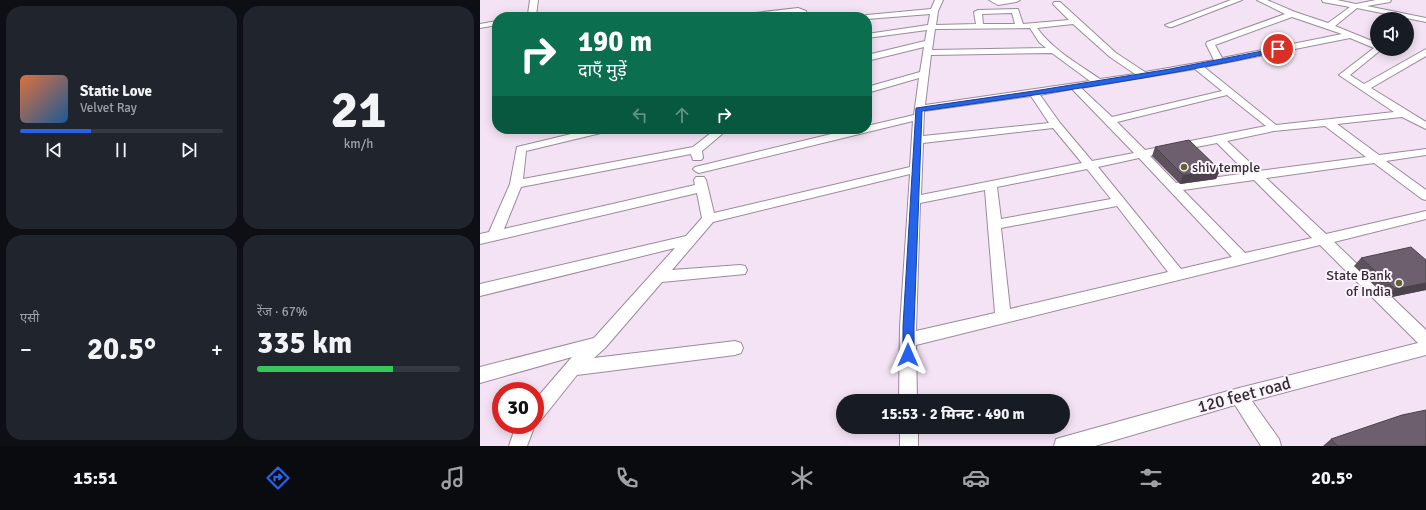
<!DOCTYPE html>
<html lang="hi">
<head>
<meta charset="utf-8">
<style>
  body { margin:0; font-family:Signika,"Noto Sans Devanagari",sans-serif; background:#20242c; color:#f1f3f6; height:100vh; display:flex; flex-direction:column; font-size:15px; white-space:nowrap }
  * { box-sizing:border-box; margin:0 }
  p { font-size:13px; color:#9ea1a6 }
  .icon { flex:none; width:22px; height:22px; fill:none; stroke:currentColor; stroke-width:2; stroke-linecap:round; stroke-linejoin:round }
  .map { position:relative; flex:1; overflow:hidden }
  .sheet { display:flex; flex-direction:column; gap:6px; padding:6px; background:#0d0f14; width:480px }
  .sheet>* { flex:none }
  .hud { position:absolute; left:12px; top:12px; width:380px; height:122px; border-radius:16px; box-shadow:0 2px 10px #0003; background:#0b6e4f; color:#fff; overflow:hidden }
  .controls { position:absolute; left:890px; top:12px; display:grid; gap:8px }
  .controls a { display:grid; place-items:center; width:44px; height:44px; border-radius:50%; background:#171b24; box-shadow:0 2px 10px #0003; font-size:20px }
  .speed { position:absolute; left:12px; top:382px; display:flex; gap:8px; font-size:20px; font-weight:700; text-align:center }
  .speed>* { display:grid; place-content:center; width:52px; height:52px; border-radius:50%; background:#171b24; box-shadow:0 2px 10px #0003; line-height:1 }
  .speed .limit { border:6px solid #d22; background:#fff; color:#111 }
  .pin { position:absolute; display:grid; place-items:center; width:34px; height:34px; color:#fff; margin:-17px; border:2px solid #fff; border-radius:50%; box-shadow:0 1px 4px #0007 }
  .me { position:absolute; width:44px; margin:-22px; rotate:0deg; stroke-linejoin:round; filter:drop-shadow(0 0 3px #0008) }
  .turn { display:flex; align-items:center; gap:14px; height:84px; padding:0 20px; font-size:18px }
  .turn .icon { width:52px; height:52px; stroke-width:2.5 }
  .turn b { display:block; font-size:28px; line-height:34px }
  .lanes { display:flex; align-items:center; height:38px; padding:0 20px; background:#0003; justify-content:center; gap:20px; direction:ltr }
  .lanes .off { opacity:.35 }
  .big { font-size:30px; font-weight:800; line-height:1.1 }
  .sheet .tile { flex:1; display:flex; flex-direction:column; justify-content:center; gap:6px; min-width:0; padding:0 14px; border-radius:16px; background:#20242c }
  .sheet .dial { align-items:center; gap:0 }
  .dial b { font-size:52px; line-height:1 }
  .song { display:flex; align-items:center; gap:12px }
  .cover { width:48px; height:48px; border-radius:6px; background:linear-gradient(135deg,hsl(20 70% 55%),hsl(210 70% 35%)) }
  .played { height:4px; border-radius:2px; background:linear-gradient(90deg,#2563eb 35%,#363941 35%) }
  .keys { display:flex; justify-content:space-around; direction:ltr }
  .heat { display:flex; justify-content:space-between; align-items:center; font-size:22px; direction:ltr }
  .charge { height:6px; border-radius:3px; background:linear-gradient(90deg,#34c759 67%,#363941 0) }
  .sheet .tiles { flex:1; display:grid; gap:6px; grid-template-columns:repeat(2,1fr) }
  .trip { position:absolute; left:356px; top:394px; width:234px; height:40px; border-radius:20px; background:#171b24; box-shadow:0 2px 10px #0003; font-weight:800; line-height:40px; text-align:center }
  .tabs { display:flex; height:64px; justify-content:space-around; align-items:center; background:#090b0e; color:#9ea1a6 }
  .tabs .icon { width:28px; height:28px }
  .tabs .active { color:#2563eb }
  .tabs b { font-size:18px; color:#f1f3f6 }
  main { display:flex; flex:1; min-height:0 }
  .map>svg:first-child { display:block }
</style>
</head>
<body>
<main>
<section class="sheet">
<div class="tiles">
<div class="tile">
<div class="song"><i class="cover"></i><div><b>Static Love</b><p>Velvet Ray</p></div></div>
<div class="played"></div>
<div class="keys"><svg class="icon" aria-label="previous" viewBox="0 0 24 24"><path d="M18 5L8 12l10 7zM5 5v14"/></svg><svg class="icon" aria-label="pause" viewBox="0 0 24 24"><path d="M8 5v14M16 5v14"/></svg><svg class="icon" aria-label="next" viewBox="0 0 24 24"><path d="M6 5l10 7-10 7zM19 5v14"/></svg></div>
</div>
<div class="tile dial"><b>21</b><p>km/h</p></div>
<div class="tile"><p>एसी</p>
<div class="heat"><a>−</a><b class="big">20.5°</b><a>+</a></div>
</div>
<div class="tile"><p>रेंज · 67%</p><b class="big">335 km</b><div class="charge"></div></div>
</div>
</section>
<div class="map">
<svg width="946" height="446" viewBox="0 0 946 446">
  <rect width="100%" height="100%" fill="#f4e3f4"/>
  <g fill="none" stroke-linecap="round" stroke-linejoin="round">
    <defs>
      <g id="minor">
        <path d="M50,0H58L56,16L43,17L48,14Z"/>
        <path d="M455,0H463L458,11L456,25L496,24L494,12L498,10L538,9L543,24L589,20L573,4L574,2H580L636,53L665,72L734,60L726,44L727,42L805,14L777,0H787L815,12L848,23L870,7L843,2L842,0H857L876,4L896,0H911L910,2L887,6L946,18V22L877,8L855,26L897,43V49H902L870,75L884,84L946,49V56L891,88L946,122V129L922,117L857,124L899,155L946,149V155L906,161L946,190V200L942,199L894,163L786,178L846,234L946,211V219L854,242L946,330V355L772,401L799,439L801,446H781L755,405L615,446H574L576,439L583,437L759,388L938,343L840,245L436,345L437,401H419L420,326L430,174L233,222L192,270L260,265L265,266L267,270L265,274L182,282L125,348L114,358L255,341L261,343L263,348L261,353L255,355L97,375L61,420L55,423V400L92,357L0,383V367L114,338L195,248L0,296V284L206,236L222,218L217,193L0,244V234L9,232L30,184L37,147L112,129H130L129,131L46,151L43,179L213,147L236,129H248L222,151L223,158L221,160H213L211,154L41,187L24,229L215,185L214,180L216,177H224L226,180L234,213L430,167L433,121L219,173L215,171L213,169L215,167L372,129H387V126L434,115L439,78L387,93V87L440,72L444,47L387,61V55L445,41L447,30L387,38V34L448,25L450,14L387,19V17H383L387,15L451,9ZM532,13L535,24H503L502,14ZM812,17L862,34L742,58L735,45ZM593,24L630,57L655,74L620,79C598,64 573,50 557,28ZM550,28L559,42L566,48L452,50L455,29ZM870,38L894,48L859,75L914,112L796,125L724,67ZM572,53L610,81L445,105L451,55ZM715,69L742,91L632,117L601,88ZM592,89L654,153L612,161L580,123L560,95ZM747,95L786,126L665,150L637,122ZM551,96L569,123L443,136L444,111ZM845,126L886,157L779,171L747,141L794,131ZM573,128L602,163L441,195L443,143ZM737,143L767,173L696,183L670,156ZM659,158L752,257L701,269L618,167ZM607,169L631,199L521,219L517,187ZM774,180L832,238L765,253L703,190ZM505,190L515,313L436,331L440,203ZM637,206L688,272L530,309L521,228Z"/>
        <path d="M509,0H540L536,2L518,5Z"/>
        <path d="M751,0H762L692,27H689L685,25Z"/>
        <path d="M318,8L326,11L328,17H320V14L317,12L277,17H253L257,15Z"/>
        <path d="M17,21V25L0,28V24Z"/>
        <path d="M36,425H55L47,446H29Z"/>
        <rect x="420" y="427" width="18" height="19"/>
      </g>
    </defs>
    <use href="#minor" stroke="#9b8b9a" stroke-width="2"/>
    <use href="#minor" fill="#fff" fill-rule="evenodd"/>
  </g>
  <g fill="#5e525e">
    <path d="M675,147L740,170L736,179L700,184L672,156Z"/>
    <path d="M881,258L946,260V290L907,298L874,266Z"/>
    <path d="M851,439L946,446H843Z"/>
  </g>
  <g fill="#4c424c">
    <path d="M740,170L736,179L700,184L703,175Z"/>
    <path d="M946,283V290L907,298L915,289Z"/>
  </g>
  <g fill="#6d5f6d" stroke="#4c424c">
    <path d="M709,140L740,170L703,175L675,147Z"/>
    <path d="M931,247L946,260V283L915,289L881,258Z"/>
    <path d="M946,410V446H857L851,439L922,415Z"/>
  </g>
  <path fill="#2563eb" stroke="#184099" d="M798,48H800V51C682,78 562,94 442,111L434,326V355L432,359L428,360L424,359L423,355V326L436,108L554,91L690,69Z"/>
  <g fill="#64622f" stroke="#fdf3fd" stroke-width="1.5">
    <circle cx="704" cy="167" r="4"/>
    <circle cx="919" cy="283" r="4"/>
  </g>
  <g text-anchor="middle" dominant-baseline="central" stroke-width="4" stroke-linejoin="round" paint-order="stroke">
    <g font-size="14" fill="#322b32" stroke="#fdf3fd" text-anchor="start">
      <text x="712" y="167">shiv temple</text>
      <text x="911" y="275" text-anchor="end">State Bank<tspan x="911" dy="16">of India</tspan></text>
    </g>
    <g font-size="17" fill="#322b32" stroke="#fdf3fd">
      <text transform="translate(764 395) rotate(-15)">120 feet road</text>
    </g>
  </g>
</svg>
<div class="controls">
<a><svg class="icon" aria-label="sound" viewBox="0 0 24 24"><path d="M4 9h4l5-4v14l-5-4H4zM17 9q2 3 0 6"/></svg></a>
</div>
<div class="speed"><div class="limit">30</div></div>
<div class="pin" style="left:798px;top:49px;background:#d93025"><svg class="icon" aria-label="arrive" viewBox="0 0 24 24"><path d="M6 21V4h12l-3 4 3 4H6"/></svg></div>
<svg class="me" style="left:428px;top:355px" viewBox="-20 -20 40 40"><path d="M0-17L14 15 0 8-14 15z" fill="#2563eb" stroke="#fff" stroke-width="4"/></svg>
<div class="trip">15:53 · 2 मिनट · 490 m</div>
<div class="hud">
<div class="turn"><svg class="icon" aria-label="right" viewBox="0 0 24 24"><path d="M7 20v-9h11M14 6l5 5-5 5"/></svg><div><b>190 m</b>दाएँ मुड़ें</div></div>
<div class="lanes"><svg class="icon off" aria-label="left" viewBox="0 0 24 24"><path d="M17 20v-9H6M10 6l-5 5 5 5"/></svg><svg class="icon off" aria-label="ahead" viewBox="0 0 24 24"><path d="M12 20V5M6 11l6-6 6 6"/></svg><svg class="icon" aria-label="right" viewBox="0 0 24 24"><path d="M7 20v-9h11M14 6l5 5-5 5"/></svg></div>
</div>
</div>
</main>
<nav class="tabs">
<b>15:51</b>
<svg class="icon active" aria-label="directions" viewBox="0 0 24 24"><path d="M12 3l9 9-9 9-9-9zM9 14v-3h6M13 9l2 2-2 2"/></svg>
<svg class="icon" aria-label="music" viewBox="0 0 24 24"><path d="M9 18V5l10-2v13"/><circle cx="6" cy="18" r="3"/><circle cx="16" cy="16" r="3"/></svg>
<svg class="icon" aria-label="phone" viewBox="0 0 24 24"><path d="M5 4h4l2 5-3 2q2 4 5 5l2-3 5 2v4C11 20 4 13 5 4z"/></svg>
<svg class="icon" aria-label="climate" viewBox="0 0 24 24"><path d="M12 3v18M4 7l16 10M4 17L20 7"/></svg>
<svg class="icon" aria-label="car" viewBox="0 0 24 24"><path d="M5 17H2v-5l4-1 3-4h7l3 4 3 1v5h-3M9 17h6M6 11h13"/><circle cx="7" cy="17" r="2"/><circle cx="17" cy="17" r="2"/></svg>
<svg class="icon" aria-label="filters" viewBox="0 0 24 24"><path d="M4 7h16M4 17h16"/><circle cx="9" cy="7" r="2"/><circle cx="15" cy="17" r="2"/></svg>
<b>20.5°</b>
</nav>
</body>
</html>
